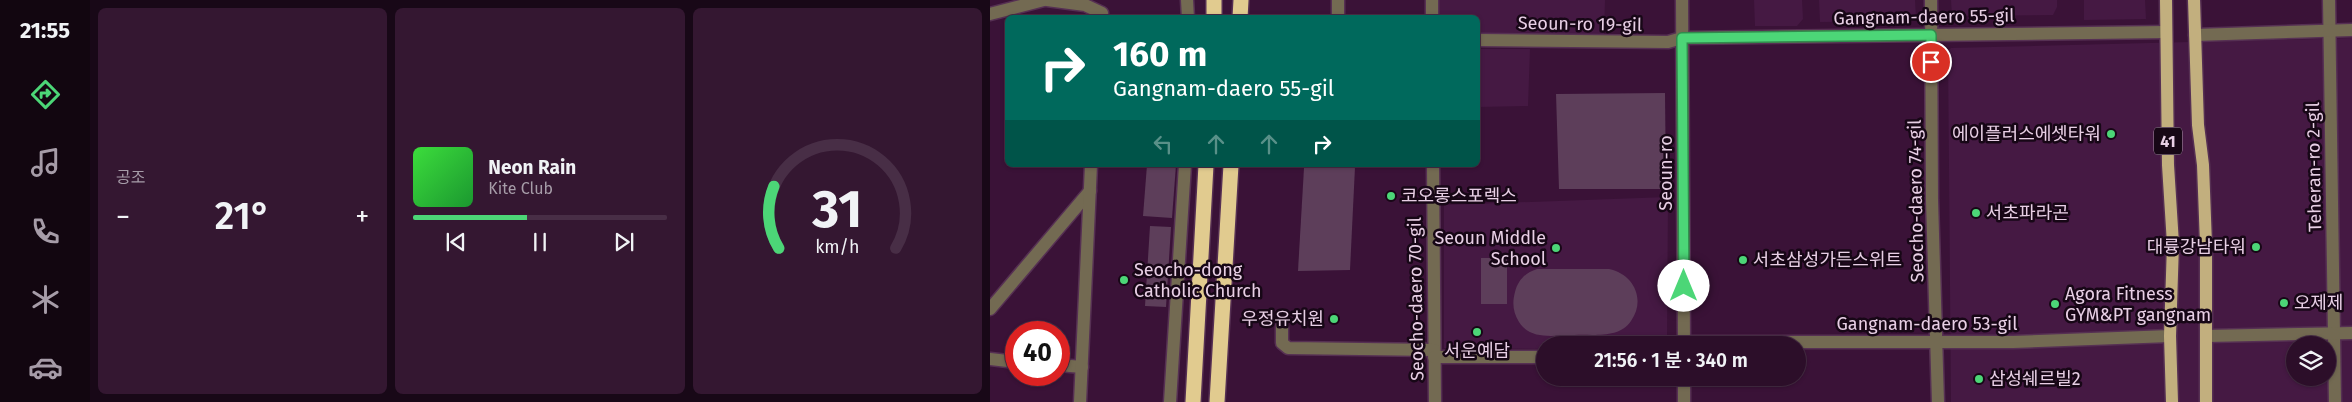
<!DOCTYPE html>
<html lang="ko">
<head>
<meta charset="utf-8">
<style>
  body { margin:0; font-family:"Fira Sans","Noto Sans KR",sans-serif; background:#341731; color:#f1f3f6; height:100vh; display:flex; flex-direction:column; font-size:19px; white-space:nowrap }
  * { box-sizing:border-box; margin:0 }
  p { font-size:16px; color:#a69ca8 }
  .icon { flex:none; width:28px; height:28px; fill:none; stroke:currentColor; stroke-width:2; stroke-linecap:round; stroke-linejoin:round }
  .map { position:relative; flex:1; overflow:hidden }
  .panel { display:flex; flex-direction:column; gap:8px; padding:8px; background:#180817; width:900px }
  .panel>* { flex:none }
  .banner { position:absolute; left:15px; top:15px; width:475px; height:152px; border-radius:8px; box-shadow:0 1px 4px #0004,0 0 0 1px #482e46; background:#00695c; color:#fff; overflow:hidden }
  .fabs { position:absolute; left:1296px; top:336px; display:grid; gap:10px }
  .fabs a { display:grid; place-items:center; width:50px; height:50px; border-radius:50%; background:#2c0e29; box-shadow:0 1px 4px #0004,0 0 0 1px #482e46; font-size:25px }
  .speed { position:absolute; left:15px; top:321px; display:flex; gap:10px; font-size:25px; font-weight:700; text-align:center }
  .speed>* { display:grid; place-content:center; width:65px; height:65px; border-radius:50%; background:#2c0e29; box-shadow:0 1px 4px #0004,0 0 0 1px #482e46; line-height:1 }
  .speed .limit { border:8px solid #d22; background:#fff; color:#111 }
  .pin { position:absolute; display:grid; place-items:center; width:42px; height:42px; color:#fff; margin:-21px; border:2px solid #fff; border-radius:50%; box-shadow:0 1px 5px #0007 }
  .me { position:absolute; width:55px; margin:-28px; rotate:0deg; stroke-linejoin:round; filter:drop-shadow(0 0 4px #0008) }
  .turn { display:flex; align-items:center; gap:18px; height:105px; padding:0 25px; font-size:22px }
  .turn .icon { width:65px; height:65px; stroke-width:2.5 }
  .turn b { display:block; font-size:35px; line-height:42px }
  .lanes { display:flex; align-items:center; height:48px; padding:0 25px; background:#0003; justify-content:center; gap:25px; direction:ltr }
  .lanes .off { opacity:.35 }
  .big { font-size:38px; font-weight:600; line-height:1.1 }
  .panel .tile { flex:1; display:flex; flex-direction:column; justify-content:center; gap:8px; min-width:0; padding:0 18px; border-radius:8px; background:#341731 }
  .panel .dial { align-items:center; gap:0 }
  .dial svg { height:130px; overflow:visible; fill:none; stroke:#482e46; stroke-width:7; stroke-linecap:round; text-anchor:middle }
  .dial text { fill:#f1f3f6; stroke:none }
  .song { display:flex; align-items:center; gap:15px }
  .cover { width:60px; height:60px; border-radius:8px; background:linear-gradient(135deg,hsl(120 70% 55%),hsl(130 70% 35%)) }
  .played { height:5px; border-radius:2px; background:linear-gradient(90deg,#4cd677 45%,#482e46 45%) }
  .keys { display:flex; justify-content:space-around; direction:ltr }
  .heat { display:flex; justify-content:space-between; align-items:center; font-size:28px; direction:ltr }
  .panel .tiles { flex:1; display:grid; gap:8px; grid-template-columns:repeat(3,1fr) }
  .trip { position:absolute; left:546px; top:336px; width:270px; height:50px; border-radius:25px; background:#2c0e29; box-shadow:0 1px 4px #0004,0 0 0 1px #482e46; font-weight:600; line-height:50px; text-align:center }
  main { display:flex; flex:1; min-height:0 }
  .tabs { display:flex; flex-direction:column; width:90px; justify-content:space-around; align-items:center; background:#120610; color:#a69ca8 }
  .tabs .icon { width:35px; height:35px }
  .tabs .active { color:#4cd677 }
  .tabs b { font-size:22px; color:#f1f3f6 }
  .map>svg:first-child { display:block }
</style>
</head>
<body>
<main>
<nav class="tabs">
<b>21:55</b>
<svg class="icon active" aria-label="directions" viewBox="0 0 24 24"><path d="M12 3l9 9-9 9-9-9zM9 14v-3h6M13 9l2 2-2 2"/></svg>
<svg class="icon" aria-label="music" viewBox="0 0 24 24"><path d="M9 18V5l10-2v13"/><circle cx="6" cy="18" r="3"/><circle cx="16" cy="16" r="3"/></svg>
<svg class="icon" aria-label="phone" viewBox="0 0 24 24"><path d="M5 4h4l2 5-3 2q2 4 5 5l2-3 5 2v4C11 20 4 13 5 4z"/></svg>
<svg class="icon" aria-label="climate" viewBox="0 0 24 24"><path d="M12 3v18M4 7l16 10M4 17L20 7"/></svg>
<svg class="icon" aria-label="car" viewBox="0 0 24 24"><path d="M5 17H2v-5l4-1 3-4h7l3 4 3 1v5h-3M9 17h6M6 11h13"/><circle cx="7" cy="17" r="2"/><circle cx="17" cy="17" r="2"/></svg>
</nav>
<section class="panel">
<div class="tiles">
<div class="tile"><p>공조</p>
<div class="heat"><a>−</a><b class="big">21°</b><a>+</a></div>
</div>
<div class="tile">
<div class="song"><i class="cover"></i><div><b>Neon Rain</b><p>Kite Club</p></div></div>
<div class="played"></div>
<div class="keys"><svg class="icon" aria-label="previous" viewBox="0 0 24 24"><path d="M18 5L8 12l10 7zM5 5v14"/></svg><svg class="icon" aria-label="pause" viewBox="0 0 24 24"><path d="M8 5v14M16 5v14"/></svg><svg class="icon" aria-label="next" viewBox="0 0 24 24"><path d="M6 5l10 7-10 7zM19 5v14"/></svg></div>
</div>
<div class="tile dial"><svg viewBox="0 0 100 80">
<path d="M14 69A42 42 0 1 1 86 69"/>
<path d="M14 69A42 42 0 0 1 11 31" stroke="#4cd677"/>
<text x="50" y="56" font-size="32" font-weight="700">31</text>
<text x="50" y="72" font-size="11">km/h</text>
</svg></div>
</div>
</section>
<div class="map">
<svg width="1362" height="402" viewBox="0 0 1362 402">
  <rect width="100%" height="100%" fill="#3a1237"/>
  <g fill="#451943" fill-rule="evenodd">
    <path d="M447,0H615L614,35L488,36V18L448,17Z"/>
    <path d="M764,0H812L813,19L807,26H765Z"/>
    <path d="M829,0H925L926,18L922,21L830,22Z"/>
    <path d="M961,0H1067V7L1063,15L962,16Z"/>
    <path d="M1094,0H1155L1156,19L1094,20Z"/>
    <path d="M1362,38V402H961L958,51L961,48ZM1305,345H1338V378H1305Z"/>
    <path d="M488,49H540L538,106L488,107Z"/>
    <path d="M678,197L677,345H555V349L454,348V205Z"/>
  </g>
  <g fill="#5d3e5a">
    <path d="M675,93L676,189H569L566,94Z"/>
    <path d="M157,165H186L182,218L153,216Z"/>
    <path d="M365,167L360,270L308,271L314,168Z"/>
    <path d="M160,226L181,227L176,307L155,306Z"/>
    <rect x="491" y="258" width="26" height="46"/>
    <path d="M547,269H619C644,274 656,300 641,321C629,339 603,334 585,335C565,335 541,341 529,322C523,312 522,303 525,292C528,280 535,273 547,269Z"/>
  </g>
  <g fill="none" stroke-linecap="round" stroke-linejoin="round">
    <defs>
      <g id="minor">
        <path d="M57,0L95,5L112,13"/>
        <path d="M197,0L198,18"/>
        <path d="M348,0V18"/>
        <path d="M442,0V18"/>
        <path d="M692,0L694,345"/>
        <path d="M941,0L942,200L948,402"/>
        <path d="M1339,0L1345,402"/>
        <path d="M0,14L54,0"/>
        <path d="M1205,35L1362,30"/>
        <path d="M488,40L678,42L692,38L1176,32"/>
        <path d="M443,165L445,402"/>
        <path d="M0,309L100,191"/>
        <path d="M292,327V343L298,348L444,350"/>
        <path d="M1217,336L1362,333"/>
        <path d="M694,342H1023L1180,336"/>
        <path d="M444,357H555"/>
        <path d="M0,359L26,362"/>
        <path d="M69,365L92,367"/>
        <path d="M90,402L101,165"/>
        <path d="M180,402L195,165"/>
        <path d="M694,402V378"/>
      </g>
      <g id="major">
        <path d="M1176,0L1178,165L1183,244L1180,336L1182,402"/>
        <path d="M1204,0L1208,125L1213,165L1216,244V402"/>
      </g>
      <g id="highway">
        <path d="M224,18V0"/>
        <path d="M250,18L251,0"/>
        <path d="M203,402L216,165"/>
        <path d="M227,402L241,165"/>
      </g>
    </defs>
    <use href="#minor" stroke="#563053" stroke-width="15"/>
    <use href="#major" stroke="#563053" stroke-width="15"/>
    <use href="#highway" stroke="#563053" stroke-width="18"/>
    <use href="#minor" stroke="#736a52" stroke-width="12"/>
    <use href="#major" stroke="#c2af7e" stroke-width="12"/>
    <use href="#highway" stroke="#e1cb8f" stroke-width="15"/>
  </g>
  <g fill="none" stroke-linecap="round" stroke-linejoin="round">
    <defs>
      <path id="route" d="M694,286L692,38L941,35V62"/>
    </defs>
    <use href="#route" stroke="#318b4d" stroke-width="12"/>
    <use href="#route" stroke="#4cd677" stroke-width="9"/>
  </g>
  <g fill="#4cd677" stroke="#170716" stroke-width="2">
    <circle cx="1121" cy="134" r="5"/>
    <circle cx="401" cy="196" r="5"/>
    <circle cx="986" cy="213" r="5"/>
    <circle cx="1266" cy="247" r="5"/>
    <circle cx="566" cy="248" r="5"/>
    <circle cx="753" cy="260" r="5"/>
    <circle cx="134" cy="280" r="5"/>
    <circle cx="1294" cy="303" r="5"/>
    <circle cx="1065" cy="304" r="5"/>
    <circle cx="344" cy="319" r="5"/>
    <circle cx="487" cy="332" r="5"/>
    <circle cx="989" cy="379" r="5"/>
  </g>
  <g text-anchor="middle" dominant-baseline="central" stroke-width="5" stroke-linejoin="round" paint-order="stroke">
    <rect fill="#170716" stroke="#a993a7" stroke-width="1" x="1164" y="127.5" width="28" height="27" rx="4"/>
    <g font-size="16" font-weight="bold" fill="#e8cfe5">
      <text x="1178" y="141">41</text>
    </g>
    <g font-size="18" fill="#e8cfe5" stroke="#170716">
      <text transform="translate(934 17) rotate(-1)">Gangnam-daero 55-gil</text>
      <text transform="translate(590 24) rotate(1)">Seoun-ro 19-gil</text>
      <text transform="translate(1324 167) rotate(-91)">Teheran-ro 2-gil</text>
      <text transform="translate(676 173) rotate(-90)">Seoun-ro</text>
      <text transform="translate(926 201) rotate(-91)">Seocho-daero 74-gil</text>
      <text transform="translate(426 299) rotate(-91)">Seocho-daero 70-gil</text>
      <text x="937" y="324">Gangnam-daero 53-gil</text>
    </g>
    <g font-size="18" fill="#e8cfe5" stroke="#170716" text-anchor="start">
      <text x="1111" y="134" text-anchor="end">에이플러스에셋타워</text>
      <text x="411" y="196">코오롱스포렉스</text>
      <text x="996" y="213">서초파라곤</text>
      <text x="556" y="238" text-anchor="end">Seoun Middle<tspan x="556" dy="21">School</tspan></text>
      <text x="1256" y="247" text-anchor="end">대륭강남타워</text>
      <text x="763" y="260">서초삼성가든스위트</text>
      <text x="144" y="270">Seocho-dong<tspan x="144" dy="21">Catholic Church</tspan></text>
      <text x="1075" y="294">Agora Fitness<tspan x="1075" dy="21">GYM&amp;PT gangnam</tspan></text>
      <text x="1304" y="303">오제제</text>
      <text x="334" y="319" text-anchor="end">우정유치원</text>
      <text x="487" y="351" text-anchor="middle">서운예담</text>
      <text x="999" y="379">삼성쉐르빌2</text>
    </g>
  </g>
</svg>
<div class="fabs">
<a><svg class="icon" aria-label="layers" viewBox="0 0 24 24"><path d="M12 4l9 5-9 5-9-5zM3 14l9 5 9-5"/></svg></a>
</div>
<div class="speed"><div class="limit">40</div></div>
<div class="pin" style="left:941px;top:62px;background:#d93025"><svg class="icon" aria-label="arrive" viewBox="0 0 24 24"><path d="M6 21V4h12l-3 4 3 4H6"/></svg></div>
<svg class="me" style="left:694px;top:286px" viewBox="-20 -20 40 40"><circle r="19" fill="#fff"/><path d="M0-13L10 11 0 6-10 11z" fill="#4cd677"/></svg>
<div class="trip">21:56 · 1 분 · 340 m</div>
<div class="banner">
<div class="turn"><svg class="icon" aria-label="right" viewBox="0 0 24 24"><path d="M7 20v-9h11M14 6l5 5-5 5"/></svg><div><b>160 m</b>Gangnam-daero 55-gil</div></div>
<div class="lanes"><svg class="icon off" aria-label="left" viewBox="0 0 24 24"><path d="M17 20v-9H6M10 6l-5 5 5 5"/></svg><svg class="icon off" aria-label="ahead" viewBox="0 0 24 24"><path d="M12 20V5M6 11l6-6 6 6"/></svg><svg class="icon off" aria-label="ahead" viewBox="0 0 24 24"><path d="M12 20V5M6 11l6-6 6 6"/></svg><svg class="icon" aria-label="right" viewBox="0 0 24 24"><path d="M7 20v-9h11M14 6l5 5-5 5"/></svg></div>
</div>
</div>
</main>
</body>
</html>
